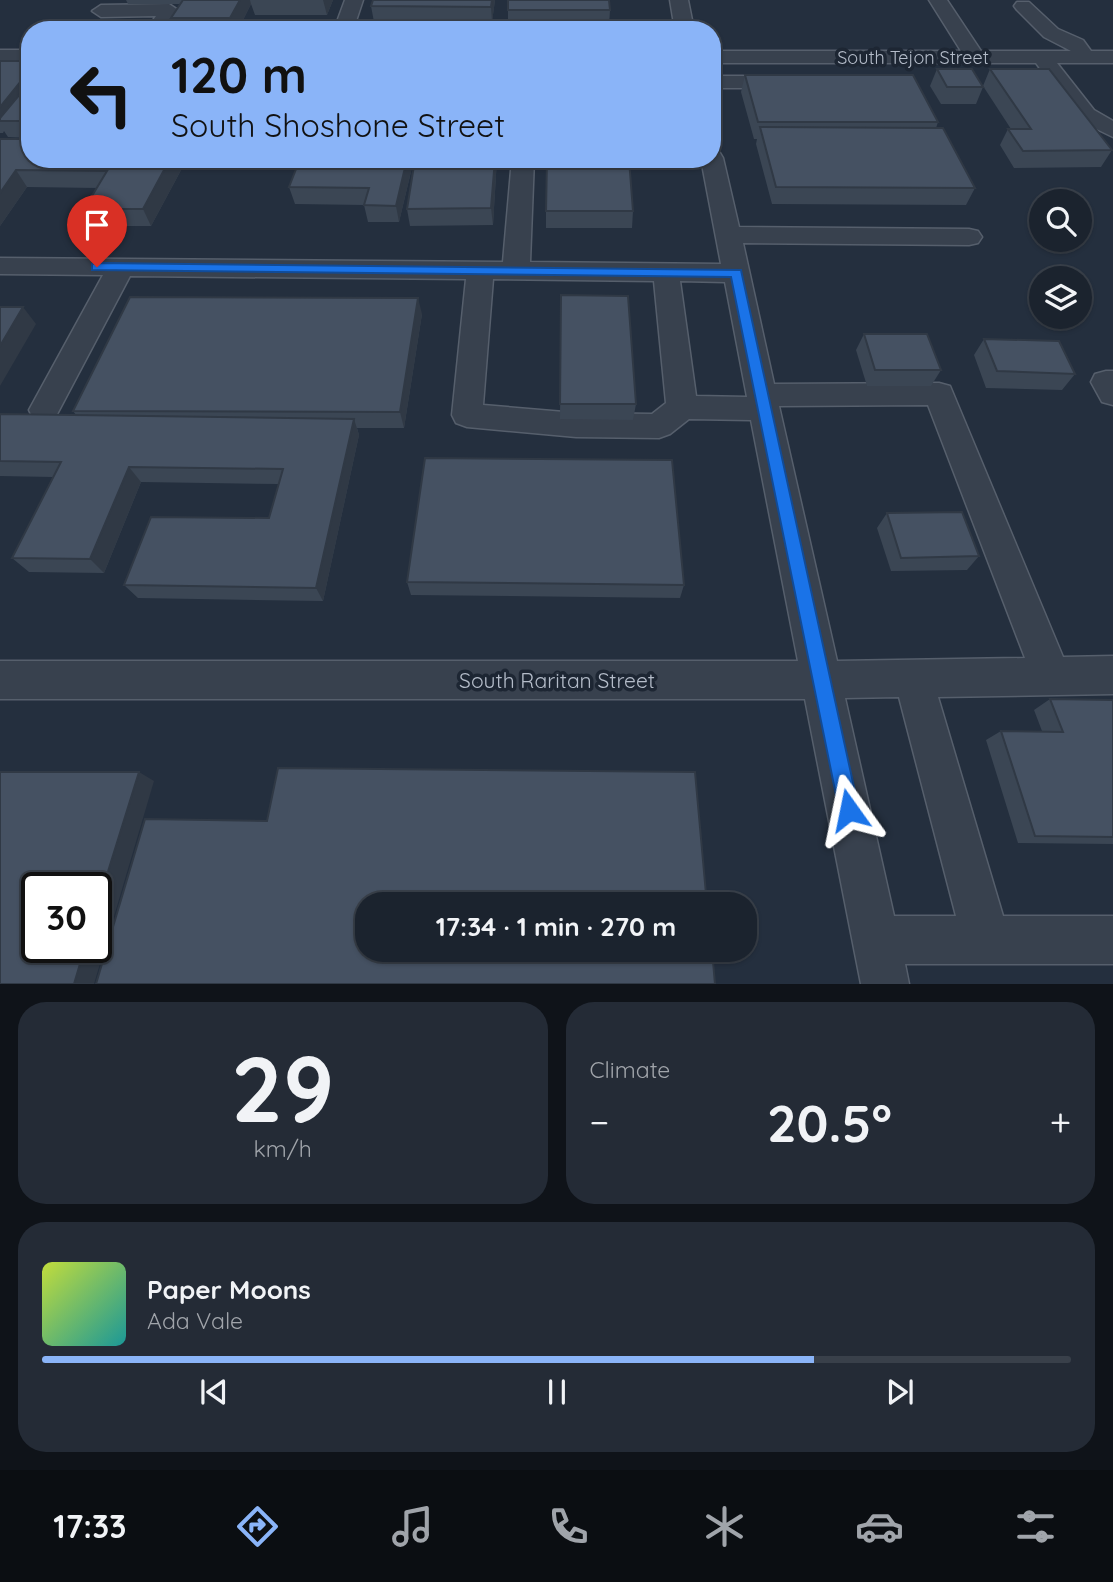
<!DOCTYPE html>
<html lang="en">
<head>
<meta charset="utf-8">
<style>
  body { margin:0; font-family:Quicksand,sans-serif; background:#242b36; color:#f1f3f6; height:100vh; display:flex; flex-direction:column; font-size:26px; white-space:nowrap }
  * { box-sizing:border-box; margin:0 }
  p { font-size:23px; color:#a0a4aa }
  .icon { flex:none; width:38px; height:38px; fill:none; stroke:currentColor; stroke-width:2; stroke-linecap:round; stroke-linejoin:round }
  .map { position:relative; height:984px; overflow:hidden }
  .sheet { display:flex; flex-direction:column; gap:18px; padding:18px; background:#0f1319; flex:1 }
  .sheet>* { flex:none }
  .guide { position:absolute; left:21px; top:21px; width:700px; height:147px; border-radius:28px; box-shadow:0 2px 5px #0004,0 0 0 2px #39404a; background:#8ab4f8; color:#111; overflow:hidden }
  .fabs { position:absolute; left:1029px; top:189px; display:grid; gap:14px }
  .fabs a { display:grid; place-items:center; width:63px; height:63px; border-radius:50%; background:#1b232e; box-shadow:0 2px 5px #0004,0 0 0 2px #39404a; font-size:35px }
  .speed { position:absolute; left:21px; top:872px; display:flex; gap:14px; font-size:35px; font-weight:700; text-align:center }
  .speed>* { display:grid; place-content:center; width:91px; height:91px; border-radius:50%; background:#1b232e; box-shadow:0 2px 5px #0004,0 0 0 2px #39404a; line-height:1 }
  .speed .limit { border:4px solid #111; border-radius:10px; background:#fff; color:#111 }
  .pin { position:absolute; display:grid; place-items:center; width:60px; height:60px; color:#fff; margin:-72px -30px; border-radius:50% 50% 50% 0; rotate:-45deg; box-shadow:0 0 7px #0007 }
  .pin .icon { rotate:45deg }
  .me { position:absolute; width:77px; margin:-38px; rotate:348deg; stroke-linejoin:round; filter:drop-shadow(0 0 5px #0008) }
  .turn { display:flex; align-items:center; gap:24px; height:147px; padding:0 35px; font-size:32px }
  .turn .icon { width:91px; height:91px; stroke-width:2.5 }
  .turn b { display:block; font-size:49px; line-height:60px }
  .big { font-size:52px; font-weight:700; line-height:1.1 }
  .sheet .tile { flex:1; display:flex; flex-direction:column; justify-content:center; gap:10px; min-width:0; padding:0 24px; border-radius:28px; background:#242b36 }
  .sheet .dial { align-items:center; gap:0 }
  .dial b { font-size:91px; line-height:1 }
  .song { display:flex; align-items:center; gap:21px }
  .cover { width:84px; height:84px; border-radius:10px; background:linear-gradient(135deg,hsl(70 70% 55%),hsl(180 70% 35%)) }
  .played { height:7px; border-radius:4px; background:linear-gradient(90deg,#8ab4f8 75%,#39404a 75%) }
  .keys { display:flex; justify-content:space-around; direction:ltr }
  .heat { display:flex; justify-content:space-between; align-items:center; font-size:38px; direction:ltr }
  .sheet .tiles { flex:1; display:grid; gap:18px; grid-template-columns:1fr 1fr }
  .tile:last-child { grid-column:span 2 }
  .trip { position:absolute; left:355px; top:892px; width:402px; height:70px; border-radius:28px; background:#1b232e; box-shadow:0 2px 5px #0004,0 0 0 2px #39404a; font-weight:700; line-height:70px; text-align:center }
  .dock { display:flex; height:112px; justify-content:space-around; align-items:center; background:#0b0e12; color:#a0a4aa }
  .dock .icon { width:49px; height:49px }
  .dock .active { color:#8ab4f8 }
  .dock b { font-size:32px; color:#f1f3f6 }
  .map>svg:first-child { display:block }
</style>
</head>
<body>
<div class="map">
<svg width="1113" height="984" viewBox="0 0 1113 984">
  <rect width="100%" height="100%" fill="#242f3e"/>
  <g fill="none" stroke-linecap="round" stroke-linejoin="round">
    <defs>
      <g id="minor">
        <path d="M345,0H363L353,30H334Z"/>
        <path d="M670,0H688L694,30H675Z"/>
        <path d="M929,0H947L981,51H1071L1044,37L1017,10L1014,6L1017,2H1029L1058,29L1083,40L1091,51H1113V63H1057L1094,110L1113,121V137L1078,120L1036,63H712V51H961Z"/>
        <path d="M169,4L178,10L165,30H146L156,16L101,17L92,11L101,5Z"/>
        <rect x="0" y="50" width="30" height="12"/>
        <path d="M712,76H787L794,78L797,82L794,86L787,88H712Z"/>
        <path d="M712,151L720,153L723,158L739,227L969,229L978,231L982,237L978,243L969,245L743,243L774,384L939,383L950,386L1063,657L1113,656V694L938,697L1003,916H1113V964H905L909,984H861L805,699H0V661H798L751,420L689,419L670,434L659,438L576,437L467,427L456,423L452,415L466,279L130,276L55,418L44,422L33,418L29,410L103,275L0,274V258L503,262L512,159H534L530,262L721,264L701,159H712ZM493,279L654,281L666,403L652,414L576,413L483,405ZM680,281L725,282L747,397L696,396ZM928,405L1025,658L837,661L779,406ZM899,697L956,916H894L845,698Z"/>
        <path d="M1106,371H1113V405L1102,402L1091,382L1095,374Z"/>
      </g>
    </defs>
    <use href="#minor" stroke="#565f6c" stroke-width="3"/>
    <use href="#minor" fill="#38414e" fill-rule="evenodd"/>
  </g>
  <g fill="#3b4654">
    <path d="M126,0H333L327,15H255L251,4L238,30H175L171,18L180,4H128Z"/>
    <path d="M495,0L492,22H374L371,6Z"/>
    <path d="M508,10H610L609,25L508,26Z"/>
    <path d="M0,61H30V138L8,137L4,131L3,133H0Z"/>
    <path d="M937,69L983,87L976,104H941L930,86Z"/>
    <path d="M990,69L1112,150L1101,167L1014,168L1000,145L1008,129H1011L983,86Z"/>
    <path d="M745,75L938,122L936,128L975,188L966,205L772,204L756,144L757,139H754L741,92Z"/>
    <path d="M0,139L187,159L151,226H93L84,209L97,188L27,187L0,226Z"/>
    <path d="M414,159L399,222H368L364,205L295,204L289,187Z"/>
    <path d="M415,159H497L493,225L410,226L407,209Z"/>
    <path d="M546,211H633L632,228H546Z"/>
    <path d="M561,295L636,404L633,420L560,419Z"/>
    <path d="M422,314L404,428H357L359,435L323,601L138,598L124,585L269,518L279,484L141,482L104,573L29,572L12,558L53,477L0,476V414L76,415L73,411Z"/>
    <path d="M864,334L941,370L931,386H867L856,350Z"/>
    <path d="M984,339L1075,374L1062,390L986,388L974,355Z"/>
    <path d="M887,513L979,556L967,570L891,571L877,528Z"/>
    <path d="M407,582L684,585L680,598L411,595Z"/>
    <path d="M1050,699L1113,700V844L1018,843L986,740L1001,731H1042L1034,710Z"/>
  </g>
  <g fill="#303945">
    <path d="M240,0H250L251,4L238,30H234L230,18Z"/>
    <path d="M323,0H333L327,15Z"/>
    <path d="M492,0H495L492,22L491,7Z"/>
    <path d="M30,70V98L0,121V107Z"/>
    <path d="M170,159H187L151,226L143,209Z"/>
    <path d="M407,159H414L399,222L396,206Z"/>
    <path d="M495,159H497L493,225L491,208Z"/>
    <path d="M16,170L27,187L0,226V193Z"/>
    <path d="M418,298L422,314L404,428L400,412Z"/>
    <path d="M23,307L36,324L0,386V346Z"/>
    <path d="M354,419L359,435L323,601L316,588Z"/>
    <path d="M129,467L141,482L104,573L90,559Z"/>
    <path d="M139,772L154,781L94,984H74L85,947H96V910Z"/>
  </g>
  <g fill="#455162" stroke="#303945" stroke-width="2">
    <path d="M183,0H240L230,18H171Z"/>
    <path d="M373,0H492L491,7L371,6Z"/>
    <path d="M508,0H609L610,10H508Z"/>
    <path d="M0,61H30V70L0,107Z"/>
    <path d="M937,69H972L983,87H947Z"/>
    <path d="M990,69H1049L1112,150L1023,151L1008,129H1031Z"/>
    <path d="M745,75H913L938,122H758Z"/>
    <path d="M30,82V121H0V118Z"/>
    <path d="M760,127L943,128L975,188L776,187Z"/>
    <path d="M0,139H30V159H170L143,209H84L107,171L16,170L0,193Z"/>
    <path d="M300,159H407L396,206L364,205L369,188L289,187Z"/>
    <path d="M415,159H495L491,208L407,209Z"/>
    <path d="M547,159H629L633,211H546Z"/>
    <path d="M561,295L628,296L636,404H560Z"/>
    <path d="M130,297L418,298L400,412L73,411Z"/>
    <path d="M0,307H23L0,346Z"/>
    <path d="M864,334H927L941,370H875Z"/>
    <path d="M984,339L1059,341L1075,374L997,371Z"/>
    <path d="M0,414L354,419L316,588L124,585L151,517L269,518L283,469L129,467L90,559L12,558L61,462L0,461Z"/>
    <path d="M425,458L672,460L684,585L407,582Z"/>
    <path d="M962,512L979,556L901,558L887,513Z"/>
    <path d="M1050,699L1113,700V837L1035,836L1001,731L1063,732Z"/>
    <path d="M278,768L695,772L707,905H368V950H712L715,984H96L145,819L267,821Z"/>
    <path d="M0,772H139L96,910V887H37V947H85L74,984H0Z"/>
  </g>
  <path fill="#1a73e8" stroke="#114b97" stroke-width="2" d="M97,263L741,270L859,810L856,818L849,821L842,818L839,810L731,277L92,270V264Z"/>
  <g text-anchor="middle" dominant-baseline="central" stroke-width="7" stroke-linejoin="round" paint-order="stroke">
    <g font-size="18" fill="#b4bcc9" stroke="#1d2633">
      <text x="913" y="57">South Tejon Street</text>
    </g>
    <g font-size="21" fill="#b4bcc9" stroke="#1d2633">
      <text x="557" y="680">South Raritan Street</text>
    </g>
  </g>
</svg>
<div class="fabs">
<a><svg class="icon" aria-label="search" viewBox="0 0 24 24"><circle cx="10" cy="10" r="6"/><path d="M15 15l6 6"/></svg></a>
<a><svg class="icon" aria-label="layers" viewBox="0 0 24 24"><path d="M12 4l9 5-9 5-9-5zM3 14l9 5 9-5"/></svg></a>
</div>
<div class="speed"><div class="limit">30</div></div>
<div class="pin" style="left:97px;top:267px;background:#d93025"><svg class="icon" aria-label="arrive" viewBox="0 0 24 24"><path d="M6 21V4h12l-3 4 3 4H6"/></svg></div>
<svg class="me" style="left:849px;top:810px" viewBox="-20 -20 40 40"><path d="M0-17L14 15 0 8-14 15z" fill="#1a73e8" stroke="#fff" stroke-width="4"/></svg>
<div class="trip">17:34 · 1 min · 270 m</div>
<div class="guide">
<div class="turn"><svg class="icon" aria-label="left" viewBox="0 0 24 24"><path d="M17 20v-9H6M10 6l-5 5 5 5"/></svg><div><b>120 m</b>South Shoshone Street</div></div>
</div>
</div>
<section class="sheet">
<div class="tiles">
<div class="tile dial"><b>29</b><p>km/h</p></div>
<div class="tile"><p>Climate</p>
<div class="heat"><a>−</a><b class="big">20.5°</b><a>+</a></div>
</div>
<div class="tile">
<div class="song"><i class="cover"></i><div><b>Paper Moons</b><p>Ada Vale</p></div></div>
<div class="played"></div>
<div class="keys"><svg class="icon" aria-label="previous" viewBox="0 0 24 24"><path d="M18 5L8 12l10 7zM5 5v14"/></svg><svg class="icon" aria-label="pause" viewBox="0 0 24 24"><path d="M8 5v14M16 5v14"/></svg><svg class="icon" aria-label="next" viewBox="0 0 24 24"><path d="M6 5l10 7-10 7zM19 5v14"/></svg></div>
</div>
</div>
</section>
<nav class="dock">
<b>17:33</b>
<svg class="icon active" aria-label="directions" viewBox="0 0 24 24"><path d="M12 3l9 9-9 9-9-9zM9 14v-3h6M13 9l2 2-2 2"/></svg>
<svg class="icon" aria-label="music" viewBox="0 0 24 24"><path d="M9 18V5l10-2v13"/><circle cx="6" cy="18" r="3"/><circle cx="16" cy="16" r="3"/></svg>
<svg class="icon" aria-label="phone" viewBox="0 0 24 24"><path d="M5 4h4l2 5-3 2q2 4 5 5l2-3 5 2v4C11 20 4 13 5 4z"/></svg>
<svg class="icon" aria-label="climate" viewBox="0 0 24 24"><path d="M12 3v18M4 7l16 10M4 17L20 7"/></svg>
<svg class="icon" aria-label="car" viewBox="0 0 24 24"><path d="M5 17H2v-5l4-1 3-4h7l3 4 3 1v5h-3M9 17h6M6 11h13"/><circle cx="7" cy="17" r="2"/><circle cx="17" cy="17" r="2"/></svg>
<svg class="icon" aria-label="filters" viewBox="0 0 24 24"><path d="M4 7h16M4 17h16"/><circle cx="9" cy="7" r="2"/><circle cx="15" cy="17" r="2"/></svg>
</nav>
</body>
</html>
